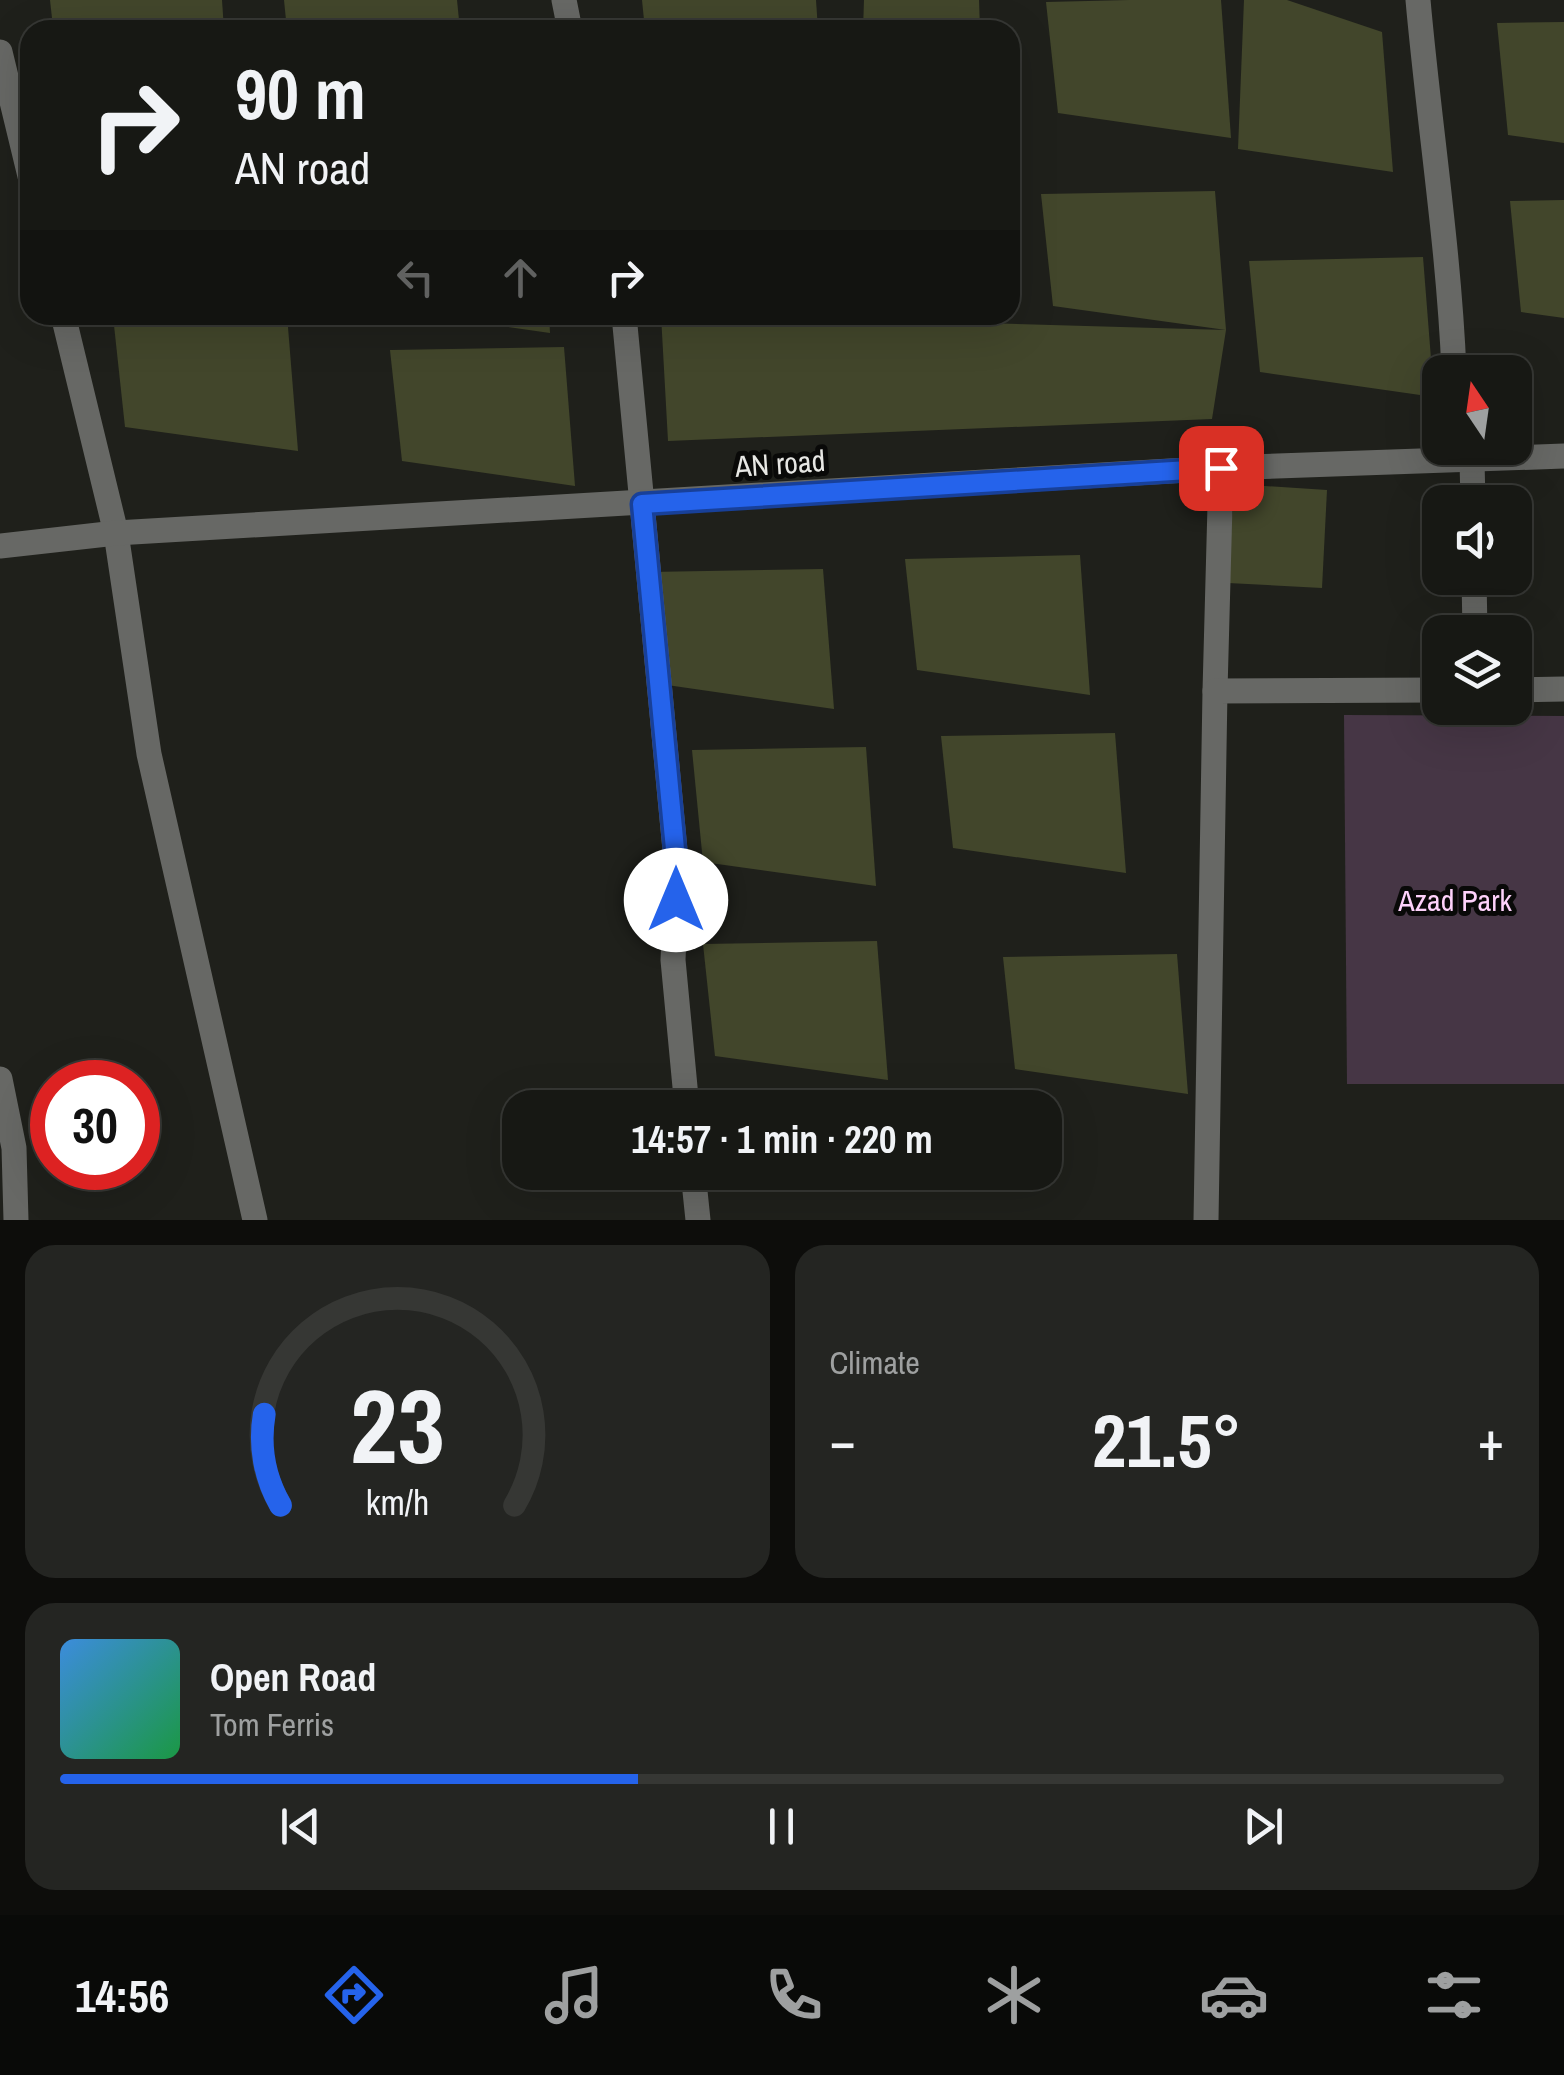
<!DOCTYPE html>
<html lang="en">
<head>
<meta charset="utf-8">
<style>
  body { margin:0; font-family:"Archivo Narrow",sans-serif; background:#242522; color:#f1f3f6; height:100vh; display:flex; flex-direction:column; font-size:38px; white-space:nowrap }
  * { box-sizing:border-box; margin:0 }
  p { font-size:32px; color:#9ea0a0 }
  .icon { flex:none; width:55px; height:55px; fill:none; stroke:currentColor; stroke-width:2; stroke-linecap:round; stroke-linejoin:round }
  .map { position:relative; height:1220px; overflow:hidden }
  .drawer { display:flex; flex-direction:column; gap:25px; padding:25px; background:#0d0d0b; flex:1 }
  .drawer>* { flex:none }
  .guide { position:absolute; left:20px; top:20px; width:1000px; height:305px; border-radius:30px; box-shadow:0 10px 40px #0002,0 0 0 2px #363734; background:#171814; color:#f1f3f6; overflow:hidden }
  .needle { width:65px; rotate:347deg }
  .buttons { position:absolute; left:1422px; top:355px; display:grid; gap:20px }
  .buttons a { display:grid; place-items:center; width:110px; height:110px; border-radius:20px; background:#171814; box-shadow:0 10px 40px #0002,0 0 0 2px #363734; font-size:50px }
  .speed { position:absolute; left:30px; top:1060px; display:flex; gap:20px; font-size:50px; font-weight:700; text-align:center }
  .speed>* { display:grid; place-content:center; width:130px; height:130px; border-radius:50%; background:#171814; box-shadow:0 10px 40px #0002,0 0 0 2px #363734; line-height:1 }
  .speed .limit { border:15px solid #d22; background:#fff; color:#111 }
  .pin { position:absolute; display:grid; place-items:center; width:85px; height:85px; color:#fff; margin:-42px; border-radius:20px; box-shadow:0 5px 15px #0006 }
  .me { position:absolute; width:110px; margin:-55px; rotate:0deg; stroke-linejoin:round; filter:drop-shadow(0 0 8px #0008) }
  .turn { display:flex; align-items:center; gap:35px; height:210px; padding:0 50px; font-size:45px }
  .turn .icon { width:130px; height:130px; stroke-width:2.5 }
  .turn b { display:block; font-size:70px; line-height:85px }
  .lanes { display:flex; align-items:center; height:95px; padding:0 50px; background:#0003; justify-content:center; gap:50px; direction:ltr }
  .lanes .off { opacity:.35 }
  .big { font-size:75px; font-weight:800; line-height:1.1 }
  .drawer .card { flex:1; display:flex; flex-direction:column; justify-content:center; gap:15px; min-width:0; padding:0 35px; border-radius:30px; background:#242522 }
  .drawer .dial { align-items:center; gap:0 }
  .dial svg { height:260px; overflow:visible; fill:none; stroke:#363734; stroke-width:7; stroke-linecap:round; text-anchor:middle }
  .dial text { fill:#f1f3f6; stroke:none }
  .song { display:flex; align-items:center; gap:30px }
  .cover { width:120px; height:120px; border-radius:15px; background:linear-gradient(135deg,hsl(210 70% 55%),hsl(140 70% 35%)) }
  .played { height:10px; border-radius:5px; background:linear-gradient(90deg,#2563eb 40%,#363734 40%) }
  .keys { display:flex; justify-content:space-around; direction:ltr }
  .heat { display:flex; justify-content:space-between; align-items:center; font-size:55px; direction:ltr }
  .drawer .tiles { flex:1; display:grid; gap:25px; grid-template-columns:1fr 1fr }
  .card:last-child { grid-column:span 2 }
  .trip { position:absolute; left:502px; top:1090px; width:560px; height:100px; border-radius:30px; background:#171814; box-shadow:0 10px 40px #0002,0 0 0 2px #363734; font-weight:800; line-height:100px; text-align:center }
  .tabs { display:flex; height:160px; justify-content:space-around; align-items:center; background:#090a08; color:#9ea0a0 }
  .tabs .icon { width:70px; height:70px }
  .tabs .selected { color:#2563eb }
  .tabs b { font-size:45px; color:#f1f3f6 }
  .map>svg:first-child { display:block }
</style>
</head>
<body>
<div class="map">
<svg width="1564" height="1220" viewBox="0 0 1564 1220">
  <rect width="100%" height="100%" fill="#1f201b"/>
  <path fill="#463645" d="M1344,715L1564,716V1084H1347Z"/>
  <g fill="#42462b">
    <path d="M50,0H222L224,30H139L52,18Z"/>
    <path d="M284,0H457L460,30H287Z"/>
    <path d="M642,0H816L818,30H645Z"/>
    <path d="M864,0H979L980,30H863Z"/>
    <path d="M1129,0H1221L1231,138L1058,113L1046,2Z"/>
    <path d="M1244,0H1287L1382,32L1393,172L1238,149Z"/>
    <path d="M1564,22V143L1508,135L1497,23Z"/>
    <path d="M1215,191L1226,330L1212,419L668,441L661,315H986V323L1226,330L1053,306L1041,194Z"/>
    <path d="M1564,200V318L1521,312L1510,201Z"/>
    <path d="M1423,257L1434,397L1260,372L1249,261Z"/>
    <path d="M143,315H287L298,451L125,427L113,316Z"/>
    <path d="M440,315H549L550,333L440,317Z"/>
    <path d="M564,347L575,486L402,461L390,350Z"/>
    <path d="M1234,484L1327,490L1322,588L1228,583Z"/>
    <path d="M1080,555L1090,695L917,670L905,559Z"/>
    <path d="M823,569L834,709L660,684L649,572Z"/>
    <path d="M1115,733L1126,873L953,848L941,736Z"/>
    <path d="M866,747L876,886L703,862L692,750Z"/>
    <path d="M877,941L888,1080L715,1056L703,944Z"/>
    <path d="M1177,954L1188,1094L1015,1069L1003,957Z"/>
  </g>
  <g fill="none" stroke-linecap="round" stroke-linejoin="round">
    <g stroke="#676865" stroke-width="25">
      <path d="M564,0L570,30"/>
      <path d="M1418,0C1429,124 1449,248 1454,372"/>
      <path d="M0,52L30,176"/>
      <path d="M63,315L116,533L149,754L255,1220"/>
      <path d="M624,315L677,871L673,960L687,1108"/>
      <path d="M1472,461L1473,502"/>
      <path d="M0,546L116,533L1221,468L1564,456"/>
      <path d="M1474,578L1475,632"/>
      <path d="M1515,690L1564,689"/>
      <path d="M1215,691L1221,468"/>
      <path d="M0,1079L14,1148L16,1220"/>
      <path d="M693,1172L698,1220"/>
      <path d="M1206,1220L1215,691L1440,690"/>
    </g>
  </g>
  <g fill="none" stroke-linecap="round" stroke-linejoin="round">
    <defs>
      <path id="route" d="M676,900L677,870L642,504L1221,468"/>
    </defs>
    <use href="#route" stroke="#184099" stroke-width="25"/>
    <use href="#route" stroke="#2563eb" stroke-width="18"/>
  </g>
  <g text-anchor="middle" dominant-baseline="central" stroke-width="10" stroke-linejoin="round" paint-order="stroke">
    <g font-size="30" fill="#e7e7e4" stroke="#090908">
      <text transform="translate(780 463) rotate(-4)">AN road</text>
    </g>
    <g font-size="30" fill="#fed2fb" stroke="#090908">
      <text x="1455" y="900">Azad Park</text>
    </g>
  </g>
</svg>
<div class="buttons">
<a><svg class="needle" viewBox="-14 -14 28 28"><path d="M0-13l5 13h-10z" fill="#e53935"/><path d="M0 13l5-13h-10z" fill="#9ea0a0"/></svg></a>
<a><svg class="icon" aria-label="sound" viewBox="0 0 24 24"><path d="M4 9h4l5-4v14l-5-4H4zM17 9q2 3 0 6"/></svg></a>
<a><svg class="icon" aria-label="layers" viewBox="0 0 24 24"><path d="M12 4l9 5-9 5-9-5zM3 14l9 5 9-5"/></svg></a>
</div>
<div class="speed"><div class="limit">30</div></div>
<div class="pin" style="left:1221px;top:468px;background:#d93025"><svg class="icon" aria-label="arrive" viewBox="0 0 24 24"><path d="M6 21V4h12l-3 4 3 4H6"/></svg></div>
<svg class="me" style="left:676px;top:900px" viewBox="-20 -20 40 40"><circle r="19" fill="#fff"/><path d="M0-13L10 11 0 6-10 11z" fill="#2563eb"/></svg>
<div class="trip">14:57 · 1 min · 220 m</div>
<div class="guide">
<div class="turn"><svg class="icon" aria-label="right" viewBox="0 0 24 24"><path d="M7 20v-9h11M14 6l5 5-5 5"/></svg><div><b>90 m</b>AN road</div></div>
<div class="lanes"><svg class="icon off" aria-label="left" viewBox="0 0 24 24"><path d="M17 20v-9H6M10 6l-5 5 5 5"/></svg><svg class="icon off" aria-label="ahead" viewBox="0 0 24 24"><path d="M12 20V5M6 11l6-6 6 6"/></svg><svg class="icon" aria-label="right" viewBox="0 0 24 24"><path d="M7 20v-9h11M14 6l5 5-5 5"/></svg></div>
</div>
</div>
<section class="drawer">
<div class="tiles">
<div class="card dial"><svg viewBox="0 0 100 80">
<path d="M14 69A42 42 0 1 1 86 69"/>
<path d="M14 69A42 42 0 0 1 9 41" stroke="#2563eb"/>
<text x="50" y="56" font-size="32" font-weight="700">23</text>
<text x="50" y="72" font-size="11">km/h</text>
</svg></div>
<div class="card"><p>Climate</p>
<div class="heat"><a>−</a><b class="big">21.5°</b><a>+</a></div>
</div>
<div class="card">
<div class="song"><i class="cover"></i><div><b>Open Road</b><p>Tom Ferris</p></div></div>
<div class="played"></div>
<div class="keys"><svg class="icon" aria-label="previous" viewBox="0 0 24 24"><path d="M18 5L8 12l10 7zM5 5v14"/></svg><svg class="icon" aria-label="pause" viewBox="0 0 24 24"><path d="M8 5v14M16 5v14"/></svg><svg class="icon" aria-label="next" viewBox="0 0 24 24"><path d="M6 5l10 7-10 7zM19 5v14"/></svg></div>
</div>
</div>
</section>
<nav class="tabs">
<b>14:56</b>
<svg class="icon selected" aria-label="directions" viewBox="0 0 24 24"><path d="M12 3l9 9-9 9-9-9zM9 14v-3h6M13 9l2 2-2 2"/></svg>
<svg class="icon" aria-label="music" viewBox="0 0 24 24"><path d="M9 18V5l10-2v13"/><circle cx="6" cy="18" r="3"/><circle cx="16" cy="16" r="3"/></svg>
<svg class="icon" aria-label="phone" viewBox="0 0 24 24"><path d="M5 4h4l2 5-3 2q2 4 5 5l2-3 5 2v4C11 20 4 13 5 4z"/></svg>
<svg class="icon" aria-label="climate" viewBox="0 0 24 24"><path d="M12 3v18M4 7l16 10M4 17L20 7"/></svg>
<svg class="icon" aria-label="car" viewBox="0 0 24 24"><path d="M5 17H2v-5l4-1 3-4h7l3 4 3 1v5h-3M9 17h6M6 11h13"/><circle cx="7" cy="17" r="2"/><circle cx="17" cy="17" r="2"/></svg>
<svg class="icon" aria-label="filters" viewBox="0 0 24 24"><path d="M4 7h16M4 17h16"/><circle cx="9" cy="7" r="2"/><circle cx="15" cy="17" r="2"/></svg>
</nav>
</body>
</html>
